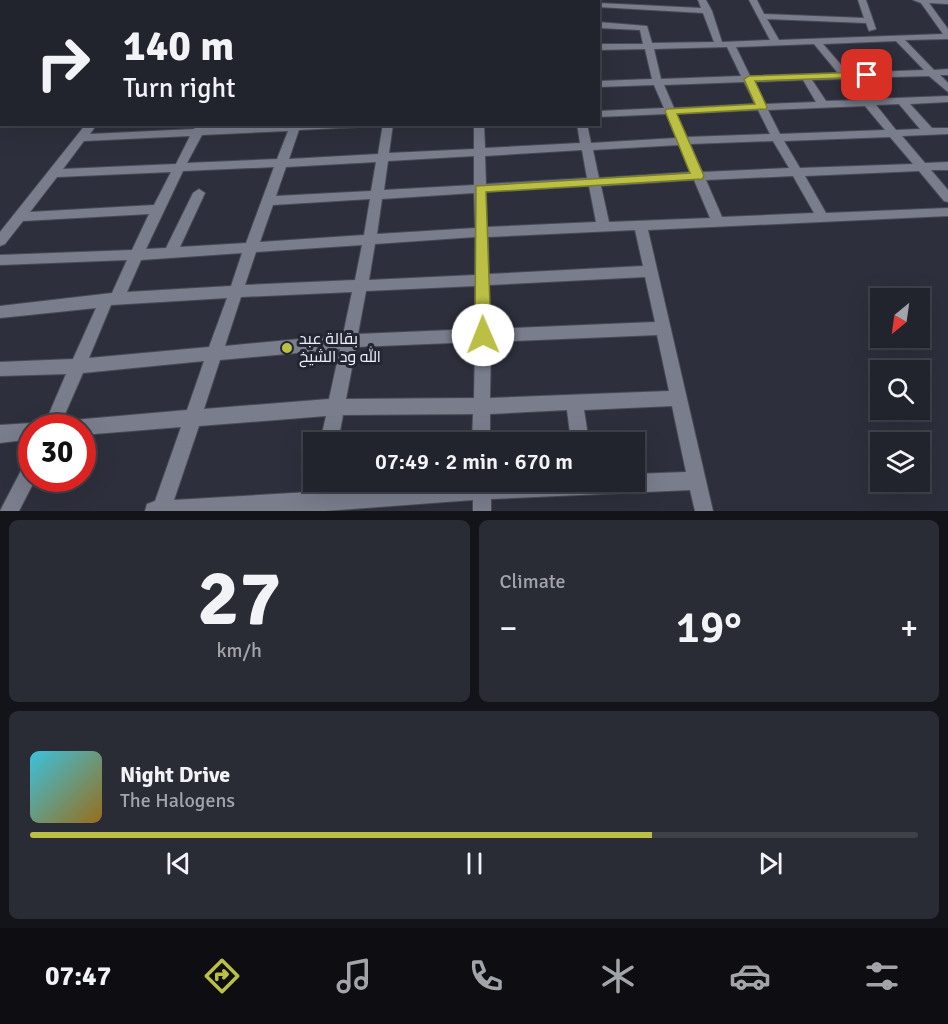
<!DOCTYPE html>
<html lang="en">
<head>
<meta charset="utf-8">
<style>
  body { margin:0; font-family:Signika,Cairo,sans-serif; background:#2a2c35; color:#f1f3f6; height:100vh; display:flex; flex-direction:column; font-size:22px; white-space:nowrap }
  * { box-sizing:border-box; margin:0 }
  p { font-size:20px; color:#a2a4aa }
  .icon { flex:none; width:33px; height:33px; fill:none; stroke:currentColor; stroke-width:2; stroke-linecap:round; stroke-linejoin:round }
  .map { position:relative; height:511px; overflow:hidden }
  .sheet { display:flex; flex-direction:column; gap:9px; padding:9px; background:#131419; flex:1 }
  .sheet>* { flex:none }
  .hud { position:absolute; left:0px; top:0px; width:600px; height:126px; box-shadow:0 6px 24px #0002,0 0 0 2px #3f4149; background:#22242d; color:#f1f3f6; overflow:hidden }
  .needle { width:39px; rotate:209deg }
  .tools { position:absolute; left:870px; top:288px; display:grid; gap:12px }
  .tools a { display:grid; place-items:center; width:60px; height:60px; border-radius:0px; background:#22242d; box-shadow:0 6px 24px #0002,0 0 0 2px #3f4149; font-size:30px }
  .speed { position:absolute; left:18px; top:414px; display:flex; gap:12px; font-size:30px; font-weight:700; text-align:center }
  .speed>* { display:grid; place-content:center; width:78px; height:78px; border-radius:50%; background:#22242d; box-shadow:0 6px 24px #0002,0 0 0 2px #3f4149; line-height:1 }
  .speed .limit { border:9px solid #d22; background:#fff; color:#111 }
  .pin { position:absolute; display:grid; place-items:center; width:51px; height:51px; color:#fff; margin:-26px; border-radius:12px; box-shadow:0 3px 9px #0006 }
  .me { position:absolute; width:66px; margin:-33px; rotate:359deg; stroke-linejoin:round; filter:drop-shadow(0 0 4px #0008) }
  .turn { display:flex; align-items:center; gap:21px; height:126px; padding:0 24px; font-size:27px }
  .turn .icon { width:78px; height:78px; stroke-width:2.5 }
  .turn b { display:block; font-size:42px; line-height:51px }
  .big { font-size:45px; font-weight:600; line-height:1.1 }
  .sheet .card { flex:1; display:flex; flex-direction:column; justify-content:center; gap:9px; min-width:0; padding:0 21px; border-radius:9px; background:#2a2c35 }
  .sheet .dial { align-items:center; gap:0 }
  .dial b { font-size:78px; line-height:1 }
  .song { display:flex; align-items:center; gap:18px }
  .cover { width:72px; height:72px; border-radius:9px; background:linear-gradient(135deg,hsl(190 70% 55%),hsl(40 70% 35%)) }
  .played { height:6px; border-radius:3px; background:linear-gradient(90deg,#bbc044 70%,#3f4149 70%) }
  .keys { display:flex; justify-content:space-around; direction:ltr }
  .heat { display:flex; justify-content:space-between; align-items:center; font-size:33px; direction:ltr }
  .sheet .tiles { flex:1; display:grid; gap:9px; grid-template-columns:1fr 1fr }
  .card:last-child { grid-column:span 2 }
  .trip { position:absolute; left:303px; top:432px; width:342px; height:60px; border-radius:0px; background:#22242d; box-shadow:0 6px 24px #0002,0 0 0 2px #3f4149; font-weight:600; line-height:60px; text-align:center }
  .dock { display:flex; height:96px; justify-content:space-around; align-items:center; background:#0e0e12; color:#a2a4aa }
  .dock .icon { width:42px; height:42px }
  .dock .current { color:#bbc044 }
  .dock b { font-size:27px; color:#f1f3f6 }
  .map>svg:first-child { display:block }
</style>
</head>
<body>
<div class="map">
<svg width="948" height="511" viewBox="0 0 948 511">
  <rect width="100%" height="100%" fill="#2d303c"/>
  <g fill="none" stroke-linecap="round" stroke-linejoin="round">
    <defs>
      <g id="minor">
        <path d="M33,0H41L32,2Z"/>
        <path d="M49,0H72L47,2Z"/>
        <rect x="107" y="0" width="8" height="2"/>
        <path d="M197,0H206L196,2Z"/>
        <path d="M264,0H273L263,2Z"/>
        <path d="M319,0H368L370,2H320Z"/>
        <path d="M465,0H473L464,2Z"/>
        <path d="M513,0H544L546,2H514Z"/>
        <path d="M698,0H706L712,11L722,42L770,40L749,0H757L764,14L864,18L858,0H866L876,29L869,31L866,23L767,19L779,40L943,34L921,3L913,0H948V4L929,3L948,29V39L905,40L934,70L948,69V75H940L948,83V92L929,76L853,78L871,99L948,96V102L910,104L932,128H948V134L902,136L925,163L948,162V170H931L948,190V202L944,201L919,171L805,176L826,213L948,208V216L648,230L713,511H695L690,490L491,499V511H473V500L325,511H145L147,504L155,501L181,427L82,435V428H43L66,374L0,376V362L73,359L96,308L0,318V306L112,293L127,260L0,265V255L132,250L149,214L23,221L5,244L0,246V232L86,124H97L90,134L194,129L197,124H205V128L284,124H364L359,127L299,130L289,159L378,154L383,124H393L389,153L474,149V124H484L485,148L580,143L577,124H587L591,143L676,138L666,114L598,117V111L664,108L654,85L598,87V81L652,79L645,49L598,50V44H643L640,30L598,28V22L647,26L652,43L714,42L703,13L598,7V3L701,8ZM896,41L924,70L848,73L823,44ZM814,44L838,73L750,76L736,47ZM727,47L741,76L661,79L654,49ZM842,79L860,100L826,101L812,80ZM803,80L816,102L765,104L753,82ZM744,82L755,104L674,108L664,85ZM899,104L920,129L896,130L876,105ZM865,106L885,130L780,134L768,110ZM758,110L770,134L687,137L676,114ZM288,131L277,159L187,163L202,135ZM190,136L176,164L63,169L84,141ZM890,137L913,164L800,168L784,141ZM773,141L789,168L702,172L690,144ZM679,145L691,172L599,178L593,150ZM582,150L587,178L486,184L485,156ZM474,156V185L384,190L388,161ZM376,162L371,191L276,196L286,167ZM274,167L246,243L180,247L205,193L199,189L193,193L166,248L146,249L183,171ZM171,172L154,205L30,212L57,177ZM793,176L814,213L722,217L706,180ZM694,180L710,218L609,222L601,186ZM589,186L596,222L487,227L486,192ZM474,193L475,228L377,234L382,199ZM370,199L364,235L260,242L273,205ZM635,230L643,266L489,274L488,237ZM475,237V275L369,280L375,244ZM362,245L355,280L245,285L256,252ZM242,253L231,286L127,292L141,260ZM645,277L655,322L490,329L489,285ZM475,286V329L358,334L366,291ZM352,292L343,335L225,346L241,297ZM227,298L209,347L89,358L111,305ZM657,335L669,391L490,398L491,342ZM475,342L474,398L346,399L356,347ZM340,349L329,399L204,409L220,360ZM204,361L187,410L62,421L83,373ZM672,406L686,472L634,474V482H470L329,490L330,482H314V478L310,492L174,500L199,426L326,416L320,442H338L343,415L473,414L472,442H490V414L567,410L571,442H589L584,410Z"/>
        <rect x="0" y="4" width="2" height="4"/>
        <rect x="0" y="22" width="2" height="6"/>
        <path d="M2,44V51L0,52V45Z"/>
        <rect x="0" y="64" width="2" height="6"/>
        <rect x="0" y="90" width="2" height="6"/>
        <path d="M0,121L2,124H7L6,126L0,127Z"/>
        <path d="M32,423L39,428H32V439L0,443V425Z"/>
        <path d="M32,458V478H36L19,511H0L26,461Z"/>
      </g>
    </defs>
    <use href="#minor" stroke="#494c56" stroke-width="2"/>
    <use href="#minor" fill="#7a7d8c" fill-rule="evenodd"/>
  </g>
  <path fill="#bbc044" stroke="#7a7d2c" stroke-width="1.5" d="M867,72L870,73V77L755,81L767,107L766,109L677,114L704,176L702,179L486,192L491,335L488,340L483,342L477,340L475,335L476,186L690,173L665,111L667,109L755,104L744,79L749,76Z"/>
  <circle fill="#bbc044" stroke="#232632" stroke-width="2" cx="287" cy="348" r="6"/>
  <g text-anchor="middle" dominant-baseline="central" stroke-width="6" stroke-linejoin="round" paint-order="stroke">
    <g font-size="16" fill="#edeff7" stroke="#232632" text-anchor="start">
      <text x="299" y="339">بقالة عبد<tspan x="299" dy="18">الله ود الشيخ</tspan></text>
    </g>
  </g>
</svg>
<div class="tools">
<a><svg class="needle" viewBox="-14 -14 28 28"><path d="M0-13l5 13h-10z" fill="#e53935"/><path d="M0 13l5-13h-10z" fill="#a2a4aa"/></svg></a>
<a><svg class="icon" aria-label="search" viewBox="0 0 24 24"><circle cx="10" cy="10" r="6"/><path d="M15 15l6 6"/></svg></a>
<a><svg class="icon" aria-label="layers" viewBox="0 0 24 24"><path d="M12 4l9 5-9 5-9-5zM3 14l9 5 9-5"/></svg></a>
</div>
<div class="speed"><div class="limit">30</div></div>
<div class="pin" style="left:867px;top:75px;background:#d93025"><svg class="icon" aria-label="arrive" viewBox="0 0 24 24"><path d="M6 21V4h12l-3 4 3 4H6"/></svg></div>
<svg class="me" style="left:483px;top:335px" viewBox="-20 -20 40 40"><circle r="19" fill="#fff"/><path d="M0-13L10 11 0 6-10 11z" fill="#bbc044"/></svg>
<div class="trip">07:49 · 2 min · 670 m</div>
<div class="hud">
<div class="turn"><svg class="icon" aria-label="right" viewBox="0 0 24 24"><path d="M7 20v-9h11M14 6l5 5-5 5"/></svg><div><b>140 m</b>Turn right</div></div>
</div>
</div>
<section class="sheet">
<div class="tiles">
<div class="card dial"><b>27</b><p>km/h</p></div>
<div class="card"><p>Climate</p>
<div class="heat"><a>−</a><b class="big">19°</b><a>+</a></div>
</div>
<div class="card">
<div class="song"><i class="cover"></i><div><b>Night Drive</b><p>The Halogens</p></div></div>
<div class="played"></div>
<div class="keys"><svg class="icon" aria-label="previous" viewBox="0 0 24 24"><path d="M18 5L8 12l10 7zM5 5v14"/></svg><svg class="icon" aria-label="pause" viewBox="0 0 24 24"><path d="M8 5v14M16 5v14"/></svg><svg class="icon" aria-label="next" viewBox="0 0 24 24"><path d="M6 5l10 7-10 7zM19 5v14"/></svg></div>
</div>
</div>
</section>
<nav class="dock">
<b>07:47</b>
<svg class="icon current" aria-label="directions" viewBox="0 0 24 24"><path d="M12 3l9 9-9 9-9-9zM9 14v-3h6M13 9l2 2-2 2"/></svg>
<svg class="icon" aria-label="music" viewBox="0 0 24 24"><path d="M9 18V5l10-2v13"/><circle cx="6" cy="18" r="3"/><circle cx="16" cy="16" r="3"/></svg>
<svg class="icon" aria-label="phone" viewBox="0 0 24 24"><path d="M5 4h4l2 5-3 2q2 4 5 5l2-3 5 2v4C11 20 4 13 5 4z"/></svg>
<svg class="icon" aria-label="climate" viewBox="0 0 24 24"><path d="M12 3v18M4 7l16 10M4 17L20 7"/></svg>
<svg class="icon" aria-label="car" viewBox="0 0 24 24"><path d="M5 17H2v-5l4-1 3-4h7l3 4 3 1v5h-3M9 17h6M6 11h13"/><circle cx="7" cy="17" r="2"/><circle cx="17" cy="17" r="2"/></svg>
<svg class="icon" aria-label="filters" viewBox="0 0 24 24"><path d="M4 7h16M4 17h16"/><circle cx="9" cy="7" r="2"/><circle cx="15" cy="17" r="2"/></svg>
</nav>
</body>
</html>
